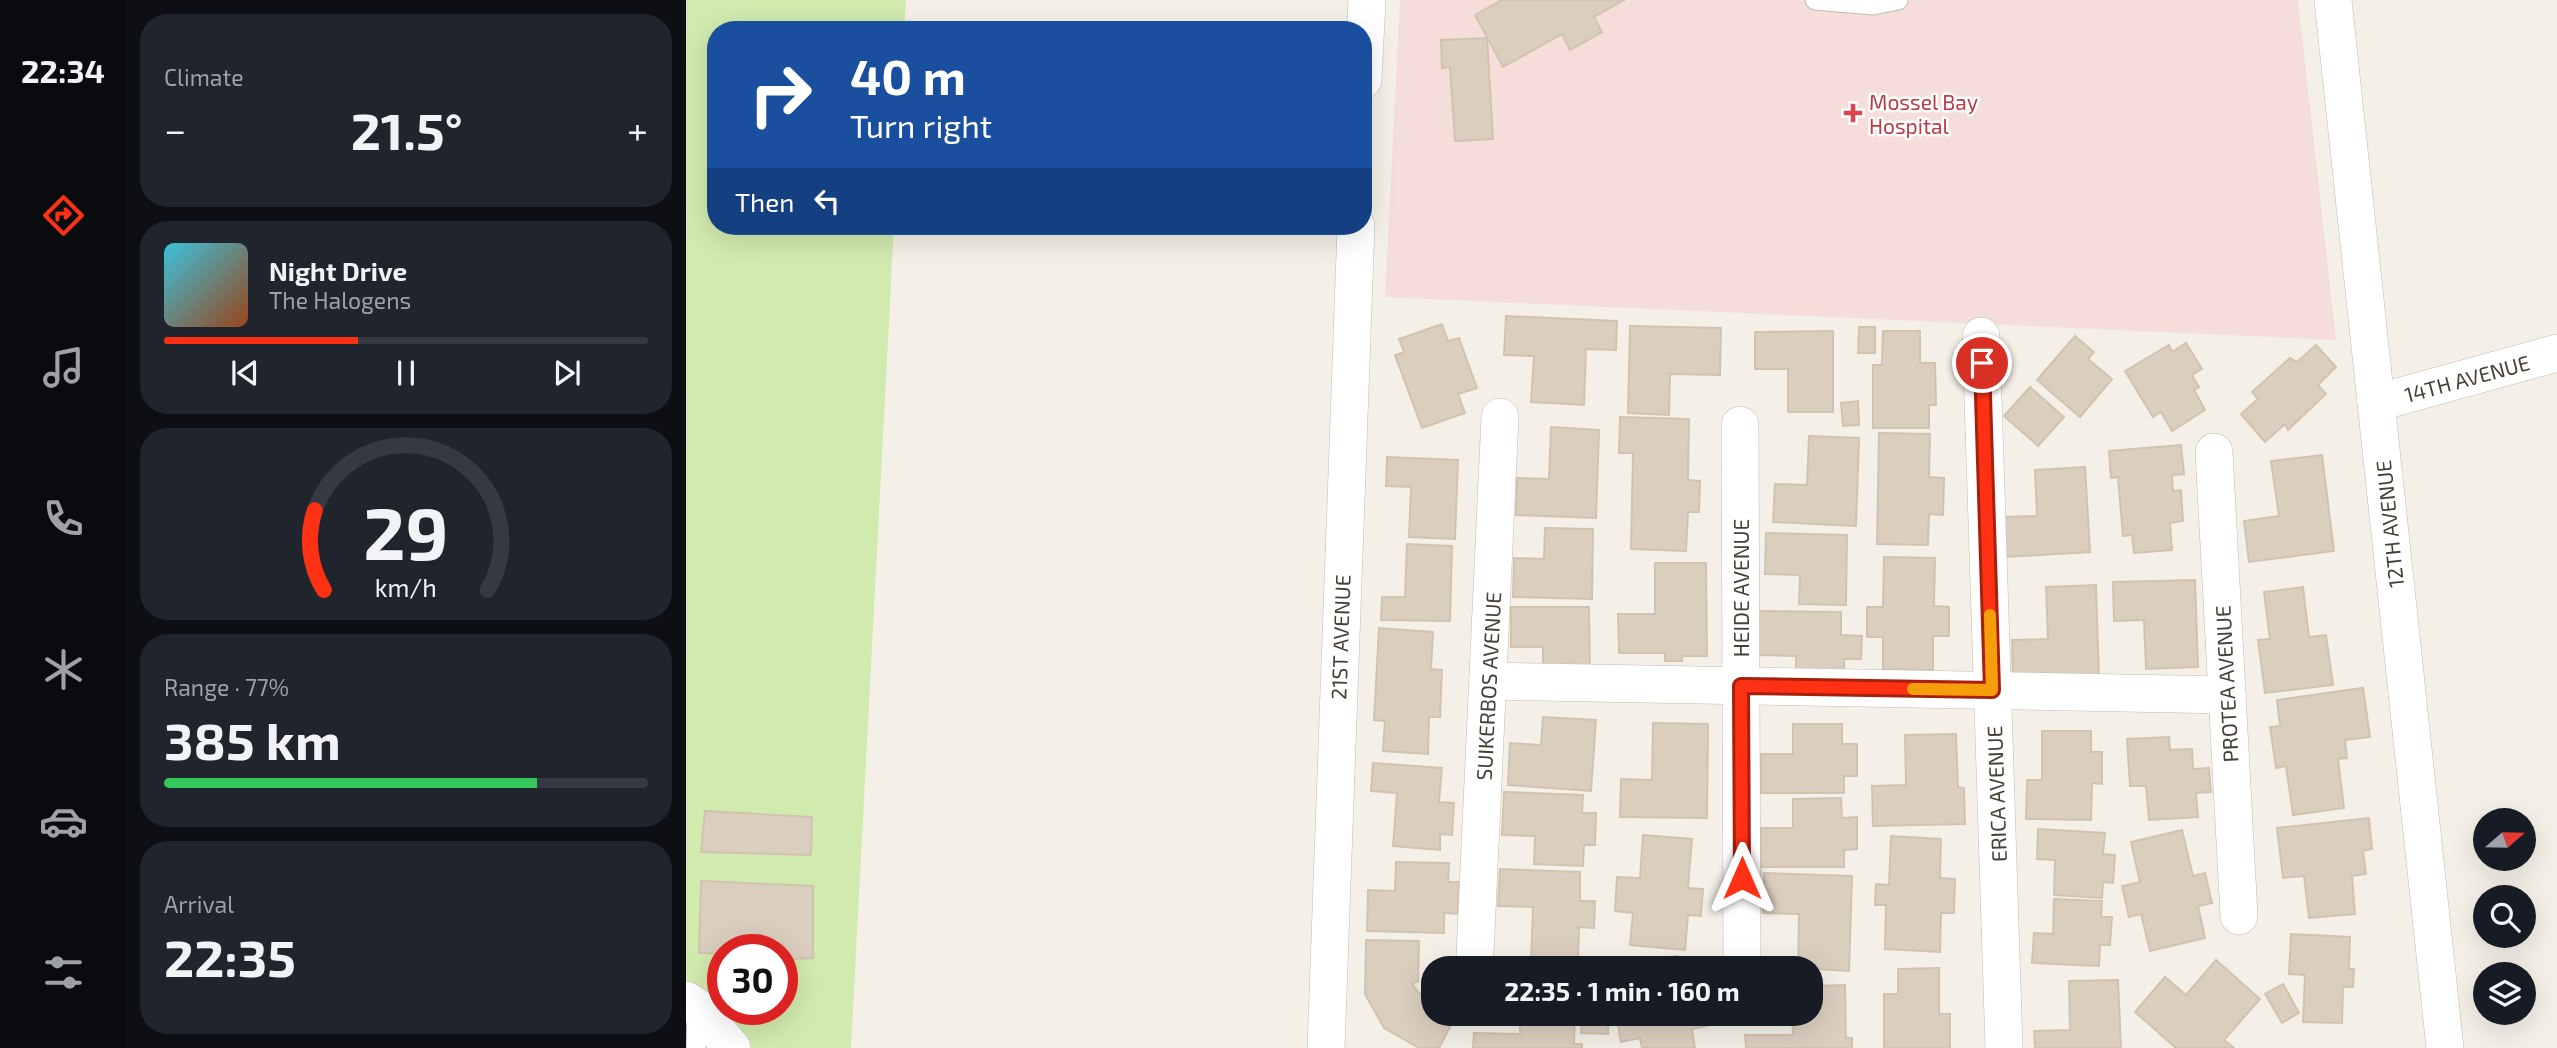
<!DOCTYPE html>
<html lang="en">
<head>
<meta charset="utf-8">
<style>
  body { margin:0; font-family:"Exo 2",sans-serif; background:#20242c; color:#f1f3f6; height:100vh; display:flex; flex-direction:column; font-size:26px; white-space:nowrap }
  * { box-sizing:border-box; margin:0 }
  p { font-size:23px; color:#9ea1a6 }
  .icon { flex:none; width:38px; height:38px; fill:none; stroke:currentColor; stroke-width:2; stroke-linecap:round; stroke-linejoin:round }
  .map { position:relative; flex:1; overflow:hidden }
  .side { display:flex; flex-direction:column; gap:14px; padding:14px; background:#0d0f14; width:560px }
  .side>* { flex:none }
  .banner { position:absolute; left:21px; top:21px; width:665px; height:214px; border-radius:28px; box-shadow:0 7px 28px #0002; background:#1a4fa0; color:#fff; overflow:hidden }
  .needle { width:46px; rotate:70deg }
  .controls { position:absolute; left:1787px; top:808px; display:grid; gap:14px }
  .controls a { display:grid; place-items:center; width:63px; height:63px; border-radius:50%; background:#171b24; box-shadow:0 7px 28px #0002; font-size:35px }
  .speed { position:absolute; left:21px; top:934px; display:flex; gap:14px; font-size:35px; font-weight:700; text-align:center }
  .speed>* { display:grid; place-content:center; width:91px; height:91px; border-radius:50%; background:#171b24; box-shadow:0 7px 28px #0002; line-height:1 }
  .speed .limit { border:10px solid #d22; background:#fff; color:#111 }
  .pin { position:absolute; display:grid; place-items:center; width:60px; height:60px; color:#fff; margin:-30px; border:4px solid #fff; border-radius:50%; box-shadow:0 2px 7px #0007 }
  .me { position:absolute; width:77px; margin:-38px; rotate:0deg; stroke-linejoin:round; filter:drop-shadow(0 0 5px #0008) }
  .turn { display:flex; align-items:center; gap:24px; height:147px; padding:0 28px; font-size:32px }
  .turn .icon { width:91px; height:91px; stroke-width:2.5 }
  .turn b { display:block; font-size:49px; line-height:60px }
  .then { display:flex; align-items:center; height:66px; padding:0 28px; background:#0003; gap:14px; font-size:26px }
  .big { font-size:52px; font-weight:700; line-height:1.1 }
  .side .card { flex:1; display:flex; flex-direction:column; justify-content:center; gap:10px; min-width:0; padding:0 24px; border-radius:28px; background:#20242c }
  .side .dial { align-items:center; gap:0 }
  .dial svg { height:182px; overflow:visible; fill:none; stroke:#363941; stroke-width:7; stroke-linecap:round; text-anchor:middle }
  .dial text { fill:#f1f3f6; stroke:none }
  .song { display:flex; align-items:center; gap:21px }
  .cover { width:84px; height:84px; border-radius:10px; background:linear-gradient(135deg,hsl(190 70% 55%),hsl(20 70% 35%)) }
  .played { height:7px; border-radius:4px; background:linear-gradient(90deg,#ff3114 40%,#363941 40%) }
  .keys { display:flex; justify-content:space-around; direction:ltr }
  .heat { display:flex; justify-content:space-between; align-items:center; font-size:38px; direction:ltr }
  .charge { height:10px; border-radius:5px; background:linear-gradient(90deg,#34c759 77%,#363941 0) }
  .trip { position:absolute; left:735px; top:956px; width:402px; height:70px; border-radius:28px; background:#171b24; box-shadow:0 7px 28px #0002; font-weight:700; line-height:70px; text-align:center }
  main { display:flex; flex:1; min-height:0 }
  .menu { display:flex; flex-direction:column; width:126px; justify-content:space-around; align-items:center; background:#090b0e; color:#9ea1a6 }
  .menu .icon { width:49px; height:49px }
  .menu .current { color:#ff3114 }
  .menu b { font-size:32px; color:#f1f3f6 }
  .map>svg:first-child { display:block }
</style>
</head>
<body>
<main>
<nav class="menu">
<b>22:34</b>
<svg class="icon current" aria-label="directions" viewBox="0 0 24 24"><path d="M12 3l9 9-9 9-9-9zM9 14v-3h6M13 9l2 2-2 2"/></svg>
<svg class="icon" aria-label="music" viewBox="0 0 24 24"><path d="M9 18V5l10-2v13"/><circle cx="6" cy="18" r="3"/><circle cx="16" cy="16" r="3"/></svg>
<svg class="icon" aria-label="phone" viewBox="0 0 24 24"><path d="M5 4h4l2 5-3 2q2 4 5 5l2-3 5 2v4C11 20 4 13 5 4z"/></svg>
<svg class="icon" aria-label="climate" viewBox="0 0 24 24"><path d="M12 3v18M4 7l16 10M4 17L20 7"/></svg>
<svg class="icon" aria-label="car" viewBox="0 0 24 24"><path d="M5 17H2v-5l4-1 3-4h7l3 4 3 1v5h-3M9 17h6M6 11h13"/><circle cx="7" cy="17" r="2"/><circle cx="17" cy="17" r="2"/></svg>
<svg class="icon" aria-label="filters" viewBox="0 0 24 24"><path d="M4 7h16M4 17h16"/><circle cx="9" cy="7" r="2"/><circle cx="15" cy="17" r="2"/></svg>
</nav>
<section class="side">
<div class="card"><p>Climate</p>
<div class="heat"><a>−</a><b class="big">21.5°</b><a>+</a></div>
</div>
<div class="card">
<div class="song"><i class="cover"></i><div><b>Night Drive</b><p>The Halogens</p></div></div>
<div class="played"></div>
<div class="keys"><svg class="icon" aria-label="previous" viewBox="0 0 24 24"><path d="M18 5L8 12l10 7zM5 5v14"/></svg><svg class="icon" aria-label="pause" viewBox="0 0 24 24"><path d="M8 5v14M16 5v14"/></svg><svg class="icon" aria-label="next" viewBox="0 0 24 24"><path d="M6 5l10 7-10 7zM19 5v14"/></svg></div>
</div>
<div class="card dial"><svg viewBox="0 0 100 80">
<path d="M14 69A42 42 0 1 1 86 69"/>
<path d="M14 69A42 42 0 0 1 10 34" stroke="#ff3114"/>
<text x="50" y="56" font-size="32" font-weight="700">29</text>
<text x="50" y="72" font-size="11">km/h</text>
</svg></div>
<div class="card"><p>Range · 77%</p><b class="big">385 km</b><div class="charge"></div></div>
<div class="card"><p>Arrival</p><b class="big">22:35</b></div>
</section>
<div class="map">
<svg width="1871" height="1048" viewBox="0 0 1871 1048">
  <rect width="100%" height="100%" fill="#f4f0e7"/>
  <path fill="#f5ddda" d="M714,0H1612L1650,340L699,297Z"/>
  <path fill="#d1eaae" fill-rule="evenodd" d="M0,0H220L218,30H30V226H208L165,1048H0ZM37,950H96V1010H37Z"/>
  <g fill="#dacebf" stroke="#d2c3af" stroke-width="2">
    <path d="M816,0H938L908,17L916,32L884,50L876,34L817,67L789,15Z"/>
    <path d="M801,38L807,139L769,141L764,67L756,68L755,40Z"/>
    <path d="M820,316L931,321L930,350L900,349L898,405L845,402L848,356L818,355Z"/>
    <path d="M756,324L762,341L773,338L791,388L772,394L779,413L736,428L709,355L718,352L713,339Z"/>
    <path d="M944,326L1035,328L1034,375L984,374L983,415L942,413Z"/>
    <path d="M1173,327H1189V353H1172Z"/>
    <path d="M1147,331V412H1102V369H1069V332Z"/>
    <path d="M1197,331H1234V363H1249L1250,405H1243V428H1187V365H1196Z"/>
    <path d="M1389,336L1408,352L1402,359L1426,379L1394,417L1351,380Z"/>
    <path d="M1500,343L1516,369L1506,375L1513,387L1508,390L1519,410L1486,431L1475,412L1467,417L1439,371L1483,345L1486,352Z"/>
    <path d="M1630,345L1650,367L1632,385L1640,394L1602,430L1599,424L1579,442L1555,414L1572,399L1566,392L1604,358L1611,362Z"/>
    <path d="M1344,387L1378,417L1352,446L1318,416Z"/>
    <path d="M1172,401L1173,425L1157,426L1155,403Z"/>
    <path d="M934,417L1003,419L1002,480L1014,481L1013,512H1002L1000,551L945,549L947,453H933Z"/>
    <path d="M865,427L913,430L910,518L830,515L831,478L863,479Z"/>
    <path d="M1193,433L1244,434L1243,477L1258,478L1257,515L1243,514L1242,545L1191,544Z"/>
    <path d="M1123,436L1173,438L1170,526L1087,522L1089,484L1121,485Z"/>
    <path d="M1495,445L1498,474L1486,475L1487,491L1495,490L1497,521L1484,523L1486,550L1448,553L1446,535L1437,536L1432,477L1425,478L1423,451Z"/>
    <path d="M1636,455L1648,551L1563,562L1558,521L1593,516L1585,461Z"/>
    <path d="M701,457L772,460L769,539L723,537L725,487L700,486Z"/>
    <path d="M1399,467L1404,552L1319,557L1317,517L1351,516L1349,470Z"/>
    <path d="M859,528L907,529L906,599L827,597L828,558L858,559Z"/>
    <path d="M1080,533L1161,535L1160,605L1113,604L1114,575L1079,574Z"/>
    <path d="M721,544L766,546L764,621L695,620L696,597H719Z"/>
    <path d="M1198,557L1249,558L1248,606L1263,607V636H1247V670L1197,669V637H1181V607H1197Z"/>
    <path d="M969,563H1020L1021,656H996V661H979V653H933L932,614H969Z"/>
    <path d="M1509,580L1512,667L1460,669L1458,620L1428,621L1427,582Z"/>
    <path d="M1410,585L1413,678L1327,681L1326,640L1362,639L1360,587Z"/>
    <path d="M1617,587L1623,637L1640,635L1647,685L1579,693L1572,640L1584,639L1578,592Z"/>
    <path d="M825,607H903L904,675H857V647H825Z"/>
    <path d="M1073,611L1155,612V635L1176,636L1175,659H1158V680L1110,679V656L1073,655Z"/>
    <path d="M693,628L747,632L745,669L756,670L754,717H743L742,754L697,751L699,721L688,720Z"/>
    <path d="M1677,688L1684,737L1659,740L1661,758L1652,759L1658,808L1607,815L1600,766L1590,768L1584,727L1594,726L1591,700Z"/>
    <path d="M857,717L910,720L905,791L822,785L824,743L855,745Z"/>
    <path d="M967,723L1022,724L1021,818L934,817L935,779L966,780Z"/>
    <path d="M1107,724H1156V744H1171V776H1158V793H1075V754H1107Z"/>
    <path d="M1356,731H1405V752H1416V784L1406,783L1405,820L1340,819L1341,780H1356Z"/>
    <path d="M1270,734L1272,787L1278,788L1279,824L1187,826L1186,786L1220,785L1219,735Z"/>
    <path d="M1483,737L1484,750L1506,749L1507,769L1523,768L1525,792L1510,793L1512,817L1463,820L1460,786H1444L1441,739Z"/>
    <path d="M687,763L756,768L753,802L768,803L766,835L754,834V850L707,846L711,793L685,791Z"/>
    <path d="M818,792L897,795L896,813H910L909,845H898L897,866L848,864L849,836L816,835Z"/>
    <path d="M1155,798L1156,818L1171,817V849L1158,850V867H1075V828H1107V799Z"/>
    <path d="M19,811L126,817L125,855L15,852Z"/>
    <path d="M1683,818L1686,849L1677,851L1680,874L1666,876L1669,914L1623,918L1618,876L1597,878L1591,828Z"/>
    <path d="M1352,829L1419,833L1417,854L1429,855L1427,883L1417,882L1416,898L1368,895L1369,860L1351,859Z"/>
    <path d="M1496,830L1507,876L1519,873L1526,903L1512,906L1519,938L1464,951L1455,914L1443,917L1436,886L1454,882L1445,842Z"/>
    <path d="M957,835L1006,839L1002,888L1017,889L1015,916L1002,915L999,950L944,945L947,913L929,911L931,877L954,878Z"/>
    <path d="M1205,836L1255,839L1254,878L1269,879L1268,913H1255L1254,952L1199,949L1200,905H1189L1190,884L1203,885Z"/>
    <path d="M710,862L763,863L762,882H773L772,914L758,913V933L681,931L682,890L709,891Z"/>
    <path d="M814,869L894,872V901H909L908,928L893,927L892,962L845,961L847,907L812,906Z"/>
    <path d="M1078,873L1166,876L1163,971L1112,968L1113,914L1077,913Z"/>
    <path d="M15,881L127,886V958L106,959L105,991H96V950H37V954L13,953Z"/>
    <path d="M1368,899L1416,901L1415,917H1426L1424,945H1414L1413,966L1346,963L1348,933L1367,934Z"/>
    <path d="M1605,934L1664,937L1663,969H1668L1667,987H1657L1656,1023L1617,1022L1619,975L1603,974Z"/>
    <path d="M680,940L733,941L732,982L726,983L732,992L747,1001V1013L771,1014L753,1048H733L698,1028L679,994Z"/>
    <path d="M992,956L994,968H944L943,964Z"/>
    <path d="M1530,960L1574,999L1538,1040L1548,1048H1490L1449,1012L1479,977L1500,995Z"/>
    <path d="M1253,968V1014H1264V1048H1198V994H1212V969Z"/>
    <path d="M1432,980L1435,1048H1349L1348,1031L1384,1030L1383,981Z"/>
    <path d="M1597,984L1613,1013L1596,1023L1579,994Z"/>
    <path d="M1159,985L1160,1038H1166V1048H1060L1059,1035H1107L1106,1013H1125V986Z"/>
    <path d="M834,1013H889L888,1044H896V1048H787L788,1033L834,1034Z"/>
    <path d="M896,1013H923L922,1034L895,1033Z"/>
    <path d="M930,1013H1019L1021,1026L1006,1029L1009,1048H956L954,1038L935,1042Z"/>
  </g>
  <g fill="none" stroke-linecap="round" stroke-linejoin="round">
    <defs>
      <g id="lane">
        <path d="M1129,0L1187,5L1212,0"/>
        <path d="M10,1048L11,1011"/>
      </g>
      <g id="street">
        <path d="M1647,0L1759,1048"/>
        <path d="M677,80L681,0"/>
        <path d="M1295,336L1318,1048"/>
        <path d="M1690,403L1871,353"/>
        <path d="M1054,425L1056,960"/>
        <path d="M1528,452L1553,916"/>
        <path d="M802,681L1541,695"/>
        <path d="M789,954L814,417"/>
        <path d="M0,1000L11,1007L46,1048"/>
        <path d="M640,1048L670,226"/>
      </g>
    </defs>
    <use href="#lane" stroke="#c3bbac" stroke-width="21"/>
    <use href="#street" stroke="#c3bbac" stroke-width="38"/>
    <use href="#lane" stroke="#fff" stroke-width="19"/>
    <use href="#street" stroke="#fff" stroke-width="37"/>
  </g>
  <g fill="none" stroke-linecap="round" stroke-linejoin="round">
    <defs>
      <path id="route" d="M1056,878L1055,686L1306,690L1296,363"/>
    </defs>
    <use href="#route" stroke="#a6200d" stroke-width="18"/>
    <use href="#route" stroke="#ff3114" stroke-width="12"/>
    <path stroke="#f59e0b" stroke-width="12" d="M1227,689L1306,690L1304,615"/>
  </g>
  <path fill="#e0444e" stroke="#fff" stroke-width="2.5" d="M1163.5 102.5h7v7h7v7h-7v7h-7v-7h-7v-7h7z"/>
  <g text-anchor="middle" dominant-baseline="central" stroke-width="5" stroke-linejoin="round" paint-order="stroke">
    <g font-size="21" fill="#be3a42" stroke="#fff" text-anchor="start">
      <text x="1183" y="101">Mossel Bay<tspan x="1183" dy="24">Hospital</tspan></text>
    </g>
    <g font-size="21" fill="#484036" stroke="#fff">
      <text transform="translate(1781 378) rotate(-15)">14TH AVENUE</text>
      <text transform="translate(1703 524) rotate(-96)">12TH AVENUE</text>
      <text transform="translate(1054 588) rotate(-90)">HEIDE AVENUE</text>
      <text transform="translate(654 637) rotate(-88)">21ST AVENUE</text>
      <text transform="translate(1540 684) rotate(-93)">PROTEA AVENUE</text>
      <text transform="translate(802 686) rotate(-87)">SUIKERBOS AVENUE</text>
      <text transform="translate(1310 794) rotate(-92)">ERICA AVENUE</text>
    </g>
  </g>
</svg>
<div class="controls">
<a><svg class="needle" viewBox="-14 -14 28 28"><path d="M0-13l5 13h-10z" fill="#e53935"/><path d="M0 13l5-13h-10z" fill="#9ea1a6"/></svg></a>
<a><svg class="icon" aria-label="search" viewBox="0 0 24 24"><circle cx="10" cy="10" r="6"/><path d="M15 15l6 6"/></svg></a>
<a><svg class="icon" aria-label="layers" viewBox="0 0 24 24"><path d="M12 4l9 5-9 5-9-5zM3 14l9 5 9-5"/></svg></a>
</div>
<div class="speed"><div class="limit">30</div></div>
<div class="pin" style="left:1296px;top:363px;background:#d93025"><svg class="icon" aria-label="arrive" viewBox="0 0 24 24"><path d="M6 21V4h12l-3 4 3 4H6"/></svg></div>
<svg class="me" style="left:1056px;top:878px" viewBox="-20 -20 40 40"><path d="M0-17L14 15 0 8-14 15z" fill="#ff3114" stroke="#fff" stroke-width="4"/></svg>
<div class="trip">22:35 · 1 min · 160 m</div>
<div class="banner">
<div class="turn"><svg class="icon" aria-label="right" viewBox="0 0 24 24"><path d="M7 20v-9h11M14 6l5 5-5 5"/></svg><div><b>40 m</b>Turn right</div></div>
<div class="then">Then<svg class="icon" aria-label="left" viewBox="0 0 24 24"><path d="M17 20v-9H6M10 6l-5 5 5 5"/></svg></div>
</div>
</div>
</main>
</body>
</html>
